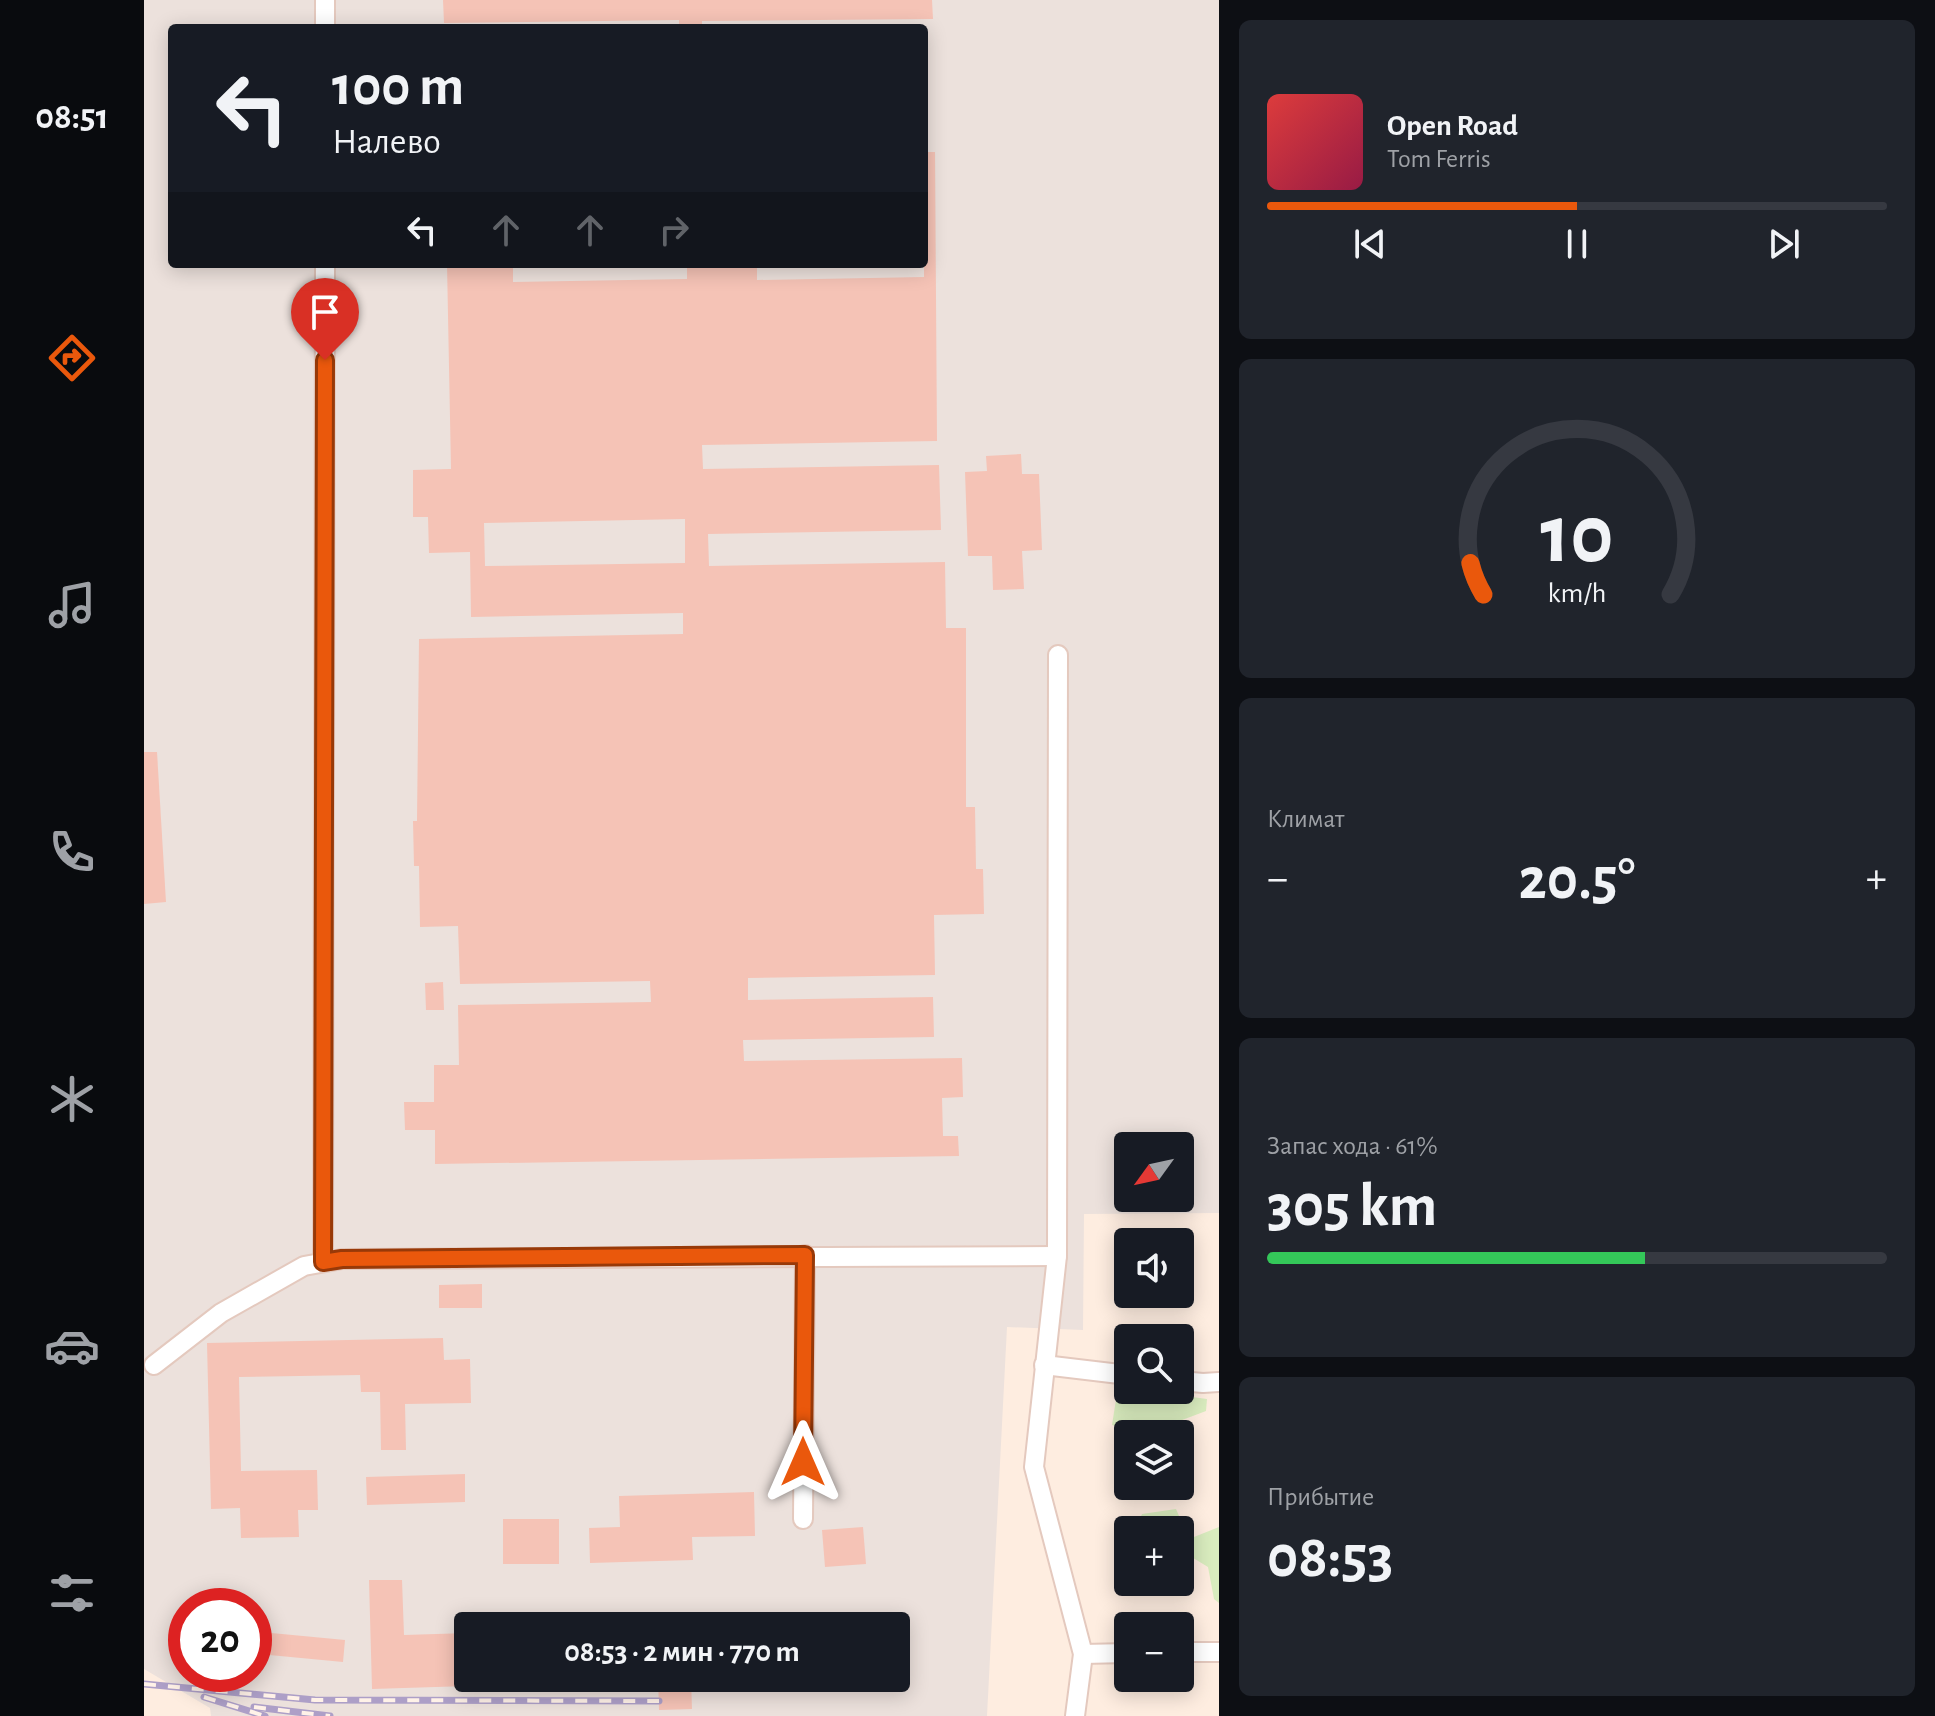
<!DOCTYPE html>
<html lang="ru">
<head>
<meta charset="utf-8">
<style>
  body { margin:0; font-family:"Alegreya Sans",sans-serif; background:#20242c; color:#f1f3f6; height:100vh; display:flex; flex-direction:column; font-size:30px; white-space:nowrap }
  * { box-sizing:border-box; margin:0 }
  p { font-size:26px; color:#9ea1a6 }
  .icon { flex:none; width:44px; height:44px; fill:none; stroke:currentColor; stroke-width:2; stroke-linecap:round; stroke-linejoin:round }
  .map { position:relative; flex:1; overflow:hidden }
  .sheet { display:flex; flex-direction:column; gap:20px; padding:20px; background:#0d0f14; width:716px }
  .sheet>* { flex:none }
  .guide { position:absolute; left:24px; top:24px; width:760px; height:244px; border-radius:8px; box-shadow:0 4px 20px #0003; background:#171b24; color:#f1f3f6; overflow:hidden }
  .needle { width:52px; rotate:237deg }
  .controls { position:absolute; left:970px; top:1132px; display:grid; gap:16px }
  .controls a { display:grid; place-items:center; width:80px; height:80px; border-radius:8px; background:#171b24; box-shadow:0 4px 20px #0003; font-size:40px }
  .speed { position:absolute; left:24px; top:1588px; display:flex; gap:16px; font-size:40px; font-weight:700; text-align:center }
  .speed>* { display:grid; place-content:center; width:104px; height:104px; border-radius:50%; background:#171b24; box-shadow:0 4px 20px #0003; line-height:1 }
  .speed .limit { border:12px solid #d22; background:#fff; color:#111 }
  .pin { position:absolute; display:grid; place-items:center; width:68px; height:68px; color:#fff; margin:-82px -34px; border-radius:50% 50% 50% 0; rotate:-45deg; box-shadow:0 0 8px #0007 }
  .pin .icon { rotate:45deg }
  .me { position:absolute; width:88px; margin:-44px; rotate:0deg; stroke-linejoin:round; filter:drop-shadow(0 0 6px #0008) }
  .turn { display:flex; align-items:center; gap:28px; height:168px; padding:0 32px; font-size:36px }
  .turn .icon { width:104px; height:104px; stroke-width:2.5 }
  .turn b { display:block; font-size:56px; line-height:68px }
  .lanes { display:flex; align-items:center; height:76px; padding:0 32px; background:#0003; justify-content:center; gap:40px; direction:ltr }
  .lanes .off { opacity:.35 }
  .big { font-size:60px; font-weight:700; line-height:1.1 }
  .sheet .card { flex:1; display:flex; flex-direction:column; justify-content:center; gap:12px; min-width:0; padding:0 28px; border-radius:12px; background:#20242c }
  .sheet .dial { align-items:center; gap:0 }
  .dial svg { height:208px; overflow:visible; fill:none; stroke:#363941; stroke-width:7; stroke-linecap:round; text-anchor:middle }
  .dial text { fill:#f1f3f6; stroke:none }
  .song { display:flex; align-items:center; gap:24px }
  .cover { width:96px; height:96px; border-radius:12px; background:linear-gradient(135deg,hsl(0 70% 55%),hsl(340 70% 35%)) }
  .played { height:8px; border-radius:4px; background:linear-gradient(90deg,#ea580c 50%,#363941 50%) }
  .keys { display:flex; justify-content:space-around; direction:ltr }
  .heat { display:flex; justify-content:space-between; align-items:center; font-size:44px; direction:ltr }
  .charge { height:12px; border-radius:6px; background:linear-gradient(90deg,#34c759 61%,#363941 0) }
  .trip { position:absolute; left:310px; top:1612px; width:456px; height:80px; border-radius:8px; background:#171b24; box-shadow:0 4px 20px #0003; font-weight:700; line-height:80px; text-align:center }
  main { display:flex; flex:1; min-height:0 }
  .tabs { display:flex; flex-direction:column; width:144px; justify-content:space-around; align-items:center; background:#090b0e; color:#9ea1a6 }
  .tabs .icon { width:56px; height:56px }
  .tabs .selected { color:#ea580c }
  .tabs b { font-size:36px; color:#f1f3f6 }
  .map>svg:first-child { display:block }
</style>
</head>
<body>
<main>
<nav class="tabs">
<b>08:51</b>
<svg class="icon selected" aria-label="directions" viewBox="0 0 24 24"><path d="M12 3l9 9-9 9-9-9zM9 14v-3h6M13 9l2 2-2 2"/></svg>
<svg class="icon" aria-label="music" viewBox="0 0 24 24"><path d="M9 18V5l10-2v13"/><circle cx="6" cy="18" r="3"/><circle cx="16" cy="16" r="3"/></svg>
<svg class="icon" aria-label="phone" viewBox="0 0 24 24"><path d="M5 4h4l2 5-3 2q2 4 5 5l2-3 5 2v4C11 20 4 13 5 4z"/></svg>
<svg class="icon" aria-label="climate" viewBox="0 0 24 24"><path d="M12 3v18M4 7l16 10M4 17L20 7"/></svg>
<svg class="icon" aria-label="car" viewBox="0 0 24 24"><path d="M5 17H2v-5l4-1 3-4h7l3 4 3 1v5h-3M9 17h6M6 11h13"/><circle cx="7" cy="17" r="2"/><circle cx="17" cy="17" r="2"/></svg>
<svg class="icon" aria-label="filters" viewBox="0 0 24 24"><path d="M4 7h16M4 17h16"/><circle cx="9" cy="7" r="2"/><circle cx="15" cy="17" r="2"/></svg>
</nav>
<div class="map">
<svg width="1075" height="1716" viewBox="0 0 1075 1716">
  <rect width="100%" height="100%" fill="#feede0"/>
  <path fill="#ece1dc" fill-rule="evenodd" d="M0,0H1075V1213L940,1214L939,1330L863,1327L843,1716H67L66,1708L0,1669ZM28,28H780V264H28ZM984,1146H1036V1198H984ZM42,1606H110V1674H42ZM324,1626H752V1678H324Z"/>
  <g fill="#d9ecbe">
    <path d="M974,1387L1063,1399L1062,1411L1001,1434L968,1425Z"/>
    <path d="M1032,1509L1045,1539L1075,1527V1603L1070,1599L1064,1567L1041,1553L1036,1556V1530H991L998,1514Z"/>
  </g>
  <g fill="#f5c3b6" fill-rule="evenodd">
    <path d="M299,0H788L789,19L558,21V28H535V20L300,23Z"/>
    <path d="M780,152H791L793,441L558,445L559,469L795,465L797,530L564,534L565,566L801,562L802,628H822V807H831L832,869H839L840,914L790,915L791,975L604,978V1000L789,997L790,1037L599,1040L600,1061L818,1058L819,1097L798,1098L799,1136H814L815,1156L291,1164V1130H261L260,1102H290V1065H315L314,1005L507,1002L506,981L316,984L314,926L276,927L275,866H270L269,821H273L275,639L539,634V613L327,617L326,552L285,553L284,517H269V470L307,469L303,264H369V282L543,279V264H613V280L780,277ZM541,519V563L341,566L340,523Z"/>
    <path d="M877,454L878,474H895L898,550L878,551L880,589L849,590L848,556H824L821,472L843,471L842,456Z"/>
    <path d="M0,752H13L22,902L0,904Z"/>
    <path d="M299,982L300,1010H282L281,983Z"/>
    <path d="M338,1284V1308H295V1285Z"/>
    <path d="M299,1338L300,1360L326,1359L327,1403L261,1404L262,1450H237L236,1392H217L216,1375L95,1377L97,1471L173,1470L174,1510H154L155,1537L97,1538L96,1508L67,1509L63,1343Z"/>
    <path d="M321,1474V1502L223,1505L222,1477Z"/>
    <path d="M610,1492L611,1536L548,1537L549,1560L446,1563L445,1528L476,1527L475,1496Z"/>
    <rect x="359" y="1519" width="56" height="45"/>
    <path d="M719,1527L722,1564L681,1567L678,1530Z"/>
    <path d="M225,1580H258L260,1635L324,1633V1686L228,1689Z"/>
    <path d="M117,1632L201,1640L199,1662L115,1654Z"/>
    <path d="M514,1678H547L548,1709L515,1710Z"/>
  </g>
  <g fill="none" stroke-linecap="round" stroke-linejoin="round">
    <defs>
      <g id="minor">
        <path d="M181,0V28"/>
        <path d="M914,655L913,1256L890,1467L939,1654L931,1716"/>
        <path d="M179,1262L181,264"/>
        <path d="M10,1365L77,1313L160,1266L198,1259L913,1256"/>
        <path d="M900,1365L984,1375"/>
        <path d="M1036,1381L1059,1383L1075,1382"/>
        <path d="M659,1519L661,1255"/>
        <path d="M1036,1652H1075"/>
        <path d="M939,1654L984,1653"/>
      </g>
    </defs>
    <use href="#minor" stroke="#e4c9be" stroke-width="22"/>
    <use href="#minor" stroke="#fff" stroke-width="18"/>
    <defs>
      <g id="rail">
        <path d="M0,1684L171,1700L515,1701"/>
        <path d="M60,1697L121,1716"/>
        <path d="M110,1707L186,1716"/>
      </g>
    </defs>
    <use href="#rail" stroke="#ad9fc7" stroke-width="7"/>
    <use href="#rail" stroke="#fff2e8" stroke-width="4" stroke-dasharray="12" stroke-linecap="butt"/>
  </g>
  <g fill="none" stroke-linecap="round" stroke-linejoin="round">
    <defs>
      <path id="route" d="M181,360L179,1262L198,1259L661,1255L659,1462"/>
    </defs>
    <use href="#route" stroke="#983908" stroke-width="20"/>
    <use href="#route" stroke="#ea580c" stroke-width="14"/>
  </g>
</svg>
<div class="controls">
<a><svg class="needle" viewBox="-14 -14 28 28"><path d="M0-13l5 13h-10z" fill="#e53935"/><path d="M0 13l5-13h-10z" fill="#9ea1a6"/></svg></a>
<a><svg class="icon" aria-label="sound" viewBox="0 0 24 24"><path d="M4 9h4l5-4v14l-5-4H4zM17 9q2 3 0 6"/></svg></a>
<a><svg class="icon" aria-label="search" viewBox="0 0 24 24"><circle cx="10" cy="10" r="6"/><path d="M15 15l6 6"/></svg></a>
<a><svg class="icon" aria-label="layers" viewBox="0 0 24 24"><path d="M12 4l9 5-9 5-9-5zM3 14l9 5 9-5"/></svg></a>
<a>+</a>
<a>−</a>
</div>
<div class="speed"><div class="limit">20</div></div>
<div class="pin" style="left:181px;top:360px;background:#d93025"><svg class="icon" aria-label="arrive" viewBox="0 0 24 24"><path d="M6 21V4h12l-3 4 3 4H6"/></svg></div>
<svg class="me" style="left:659px;top:1462px" viewBox="-20 -20 40 40"><path d="M0-17L14 15 0 8-14 15z" fill="#ea580c" stroke="#fff" stroke-width="4"/></svg>
<div class="trip">08:53 · 2 мин · 770 m</div>
<div class="guide">
<div class="turn"><svg class="icon" aria-label="left" viewBox="0 0 24 24"><path d="M17 20v-9H6M10 6l-5 5 5 5"/></svg><div><b>100 m</b>Налево</div></div>
<div class="lanes"><svg class="icon" aria-label="left" viewBox="0 0 24 24"><path d="M17 20v-9H6M10 6l-5 5 5 5"/></svg><svg class="icon off" aria-label="ahead" viewBox="0 0 24 24"><path d="M12 20V5M6 11l6-6 6 6"/></svg><svg class="icon off" aria-label="ahead" viewBox="0 0 24 24"><path d="M12 20V5M6 11l6-6 6 6"/></svg><svg class="icon off" aria-label="right" viewBox="0 0 24 24"><path d="M7 20v-9h11M14 6l5 5-5 5"/></svg></div>
</div>
</div>
<section class="sheet">
<div class="card">
<div class="song"><i class="cover"></i><div><b>Open Road</b><p>Tom Ferris</p></div></div>
<div class="played"></div>
<div class="keys"><svg class="icon" aria-label="previous" viewBox="0 0 24 24"><path d="M18 5L8 12l10 7zM5 5v14"/></svg><svg class="icon" aria-label="pause" viewBox="0 0 24 24"><path d="M8 5v14M16 5v14"/></svg><svg class="icon" aria-label="next" viewBox="0 0 24 24"><path d="M6 5l10 7-10 7zM19 5v14"/></svg></div>
</div>
<div class="card dial"><svg viewBox="0 0 100 80">
<path d="M14 69A42 42 0 1 1 86 69"/>
<path d="M14 69A42 42 0 0 1 9 57" stroke="#ea580c"/>
<text x="50" y="56" font-size="32" font-weight="700">10</text>
<text x="50" y="72" font-size="11">km/h</text>
</svg></div>
<div class="card"><p>Климат</p>
<div class="heat"><a>−</a><b class="big">20.5°</b><a>+</a></div>
</div>
<div class="card"><p>Запас хода · 61%</p><b class="big">305 km</b><div class="charge"></div></div>
<div class="card"><p>Прибытие</p><b class="big">08:53</b></div>
</section>
</main>
</body>
</html>
